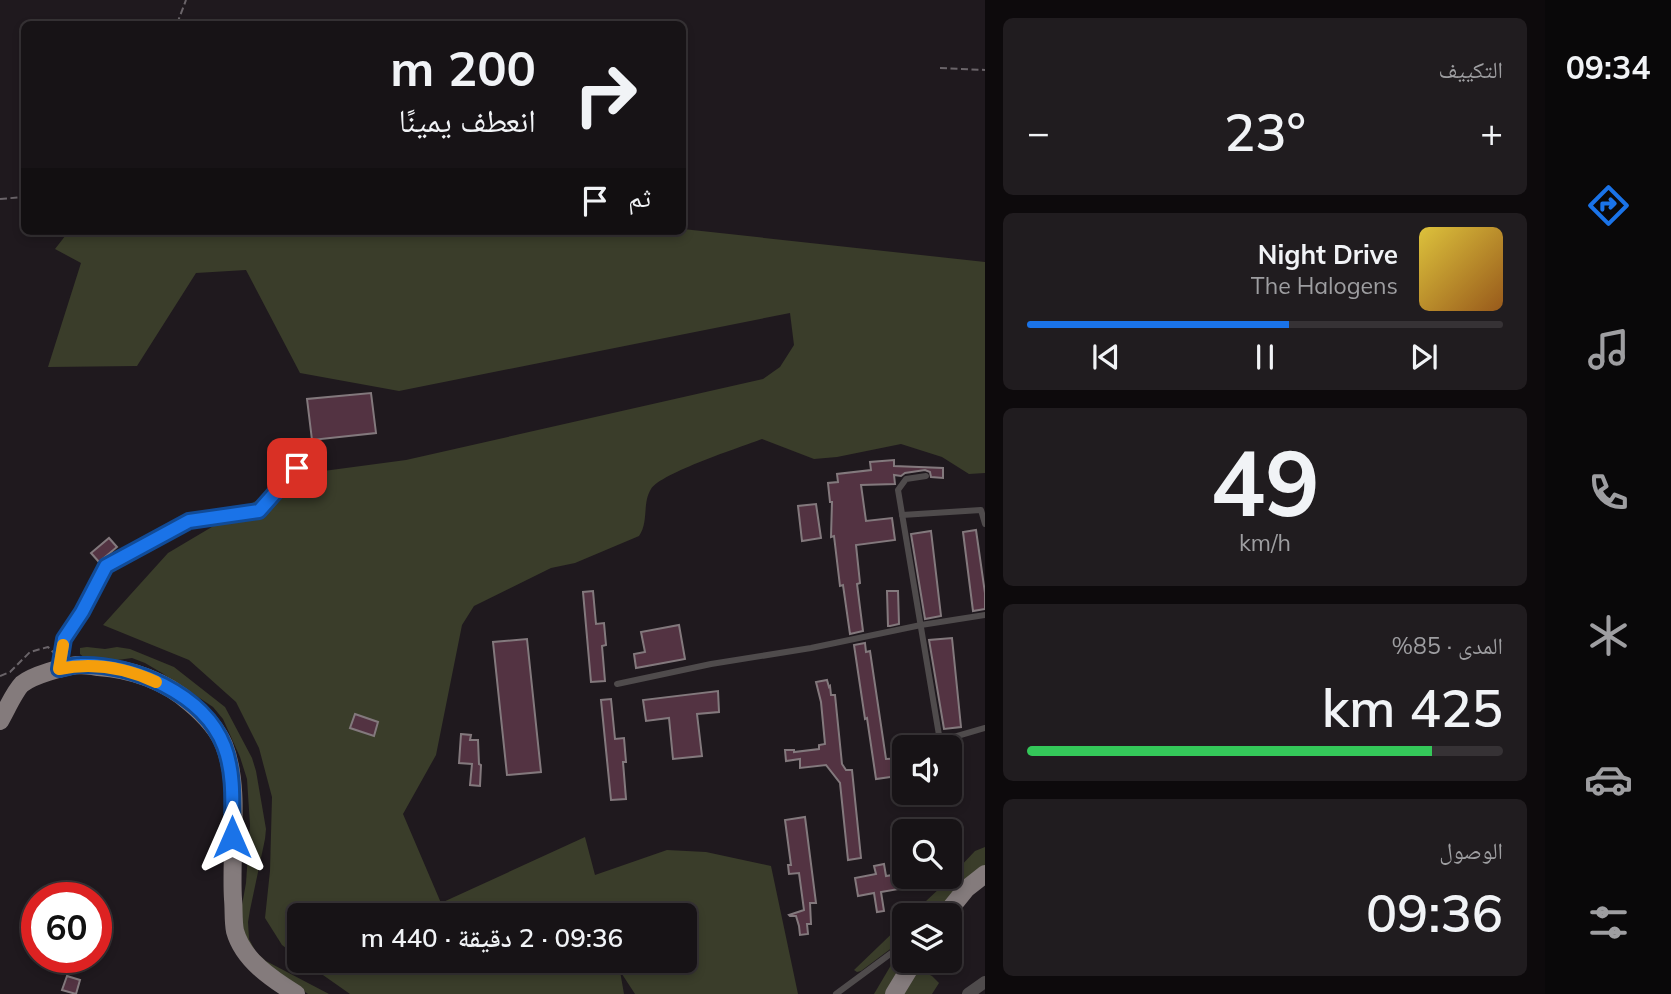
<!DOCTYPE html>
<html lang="ar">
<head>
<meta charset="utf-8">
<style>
  body { margin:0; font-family:Mulish,"Noto Naskh Arabic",sans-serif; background:#201c1f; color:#f1f3f6; direction:rtl; height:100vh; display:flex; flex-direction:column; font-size:26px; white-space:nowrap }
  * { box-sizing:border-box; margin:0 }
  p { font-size:23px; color:#9e9ea1 }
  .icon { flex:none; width:38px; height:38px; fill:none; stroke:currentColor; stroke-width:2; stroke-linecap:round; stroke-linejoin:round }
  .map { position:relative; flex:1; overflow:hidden; direction:ltr }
  .sheet { display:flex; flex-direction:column; gap:18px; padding:18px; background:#0d0a0c; width:560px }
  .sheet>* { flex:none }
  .hud { position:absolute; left:21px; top:21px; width:665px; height:214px; border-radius:10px; box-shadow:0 4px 10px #0003,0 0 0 2px #363235; direction:rtl; background:#171316; color:#f1f3f6; overflow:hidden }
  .tools { position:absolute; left:892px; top:735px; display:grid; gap:14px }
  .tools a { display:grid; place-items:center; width:70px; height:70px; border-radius:10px; background:#171316; box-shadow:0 4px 10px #0003,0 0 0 2px #363235; font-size:35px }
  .speed { position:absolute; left:21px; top:882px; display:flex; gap:14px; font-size:35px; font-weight:700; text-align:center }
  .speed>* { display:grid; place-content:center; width:91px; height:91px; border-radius:50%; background:#171316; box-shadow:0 4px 10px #0003,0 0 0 2px #363235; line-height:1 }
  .speed .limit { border:10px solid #d22; background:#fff; color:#111 }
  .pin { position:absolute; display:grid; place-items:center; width:60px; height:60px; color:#fff; margin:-30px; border-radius:14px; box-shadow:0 4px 10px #0006 }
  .me { position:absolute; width:77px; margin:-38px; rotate:0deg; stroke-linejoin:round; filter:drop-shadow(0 0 5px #0008) }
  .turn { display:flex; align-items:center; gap:24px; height:147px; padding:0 35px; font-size:32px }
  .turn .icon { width:91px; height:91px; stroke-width:2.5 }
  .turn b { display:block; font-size:49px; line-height:60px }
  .then { display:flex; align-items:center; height:66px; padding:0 35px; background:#0003; gap:14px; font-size:26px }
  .big { font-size:52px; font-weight:600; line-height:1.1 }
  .sheet .widget { flex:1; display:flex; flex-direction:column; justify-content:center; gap:10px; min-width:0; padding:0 24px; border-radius:10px; background:#201c1f }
  .sheet .dial { align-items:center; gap:0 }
  .dial b { font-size:91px; line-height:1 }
  .song { display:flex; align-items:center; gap:21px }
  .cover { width:84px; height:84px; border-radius:10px; background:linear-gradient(135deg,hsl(50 70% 55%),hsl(30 70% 35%)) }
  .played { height:7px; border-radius:4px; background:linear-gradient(90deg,#1a73e8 55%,#363235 55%) }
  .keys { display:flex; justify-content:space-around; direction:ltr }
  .heat { display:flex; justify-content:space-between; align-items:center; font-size:38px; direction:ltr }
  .charge { height:10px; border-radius:5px; background:linear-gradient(90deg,#34c759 85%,#363235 0) }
  .trip { position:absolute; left:287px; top:903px; width:410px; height:70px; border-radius:10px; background:#171316; box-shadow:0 4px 10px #0003,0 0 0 2px #363235; font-weight:600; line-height:70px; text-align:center; direction:rtl }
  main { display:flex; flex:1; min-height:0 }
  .menu { display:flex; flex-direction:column; width:126px; justify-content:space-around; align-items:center; background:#090809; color:#9e9ea1 }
  .menu .icon { width:49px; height:49px }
  .menu .current { color:#1a73e8 }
  .menu b { font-size:32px; color:#f1f3f6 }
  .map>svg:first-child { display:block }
</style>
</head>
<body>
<main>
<nav class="menu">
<b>09:34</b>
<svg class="icon current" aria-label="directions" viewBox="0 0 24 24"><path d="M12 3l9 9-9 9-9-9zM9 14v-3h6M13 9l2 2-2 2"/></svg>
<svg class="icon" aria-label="music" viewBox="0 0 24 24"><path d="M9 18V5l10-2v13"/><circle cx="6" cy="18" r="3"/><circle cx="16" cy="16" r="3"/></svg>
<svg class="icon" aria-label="phone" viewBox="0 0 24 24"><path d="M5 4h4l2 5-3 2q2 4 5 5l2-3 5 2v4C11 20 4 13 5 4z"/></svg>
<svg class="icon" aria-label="climate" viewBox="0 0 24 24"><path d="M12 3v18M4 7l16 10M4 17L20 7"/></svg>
<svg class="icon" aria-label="car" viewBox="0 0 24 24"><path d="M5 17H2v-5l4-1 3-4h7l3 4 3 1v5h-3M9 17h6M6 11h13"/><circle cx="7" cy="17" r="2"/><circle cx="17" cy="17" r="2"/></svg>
<svg class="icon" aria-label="filters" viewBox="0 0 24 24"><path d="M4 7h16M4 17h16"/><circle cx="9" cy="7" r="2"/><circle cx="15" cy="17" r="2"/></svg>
</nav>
<section class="sheet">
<div class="widget"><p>التكييف</p>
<div class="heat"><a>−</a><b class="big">23°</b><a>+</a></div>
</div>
<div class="widget">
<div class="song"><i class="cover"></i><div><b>Night Drive</b><p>The Halogens</p></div></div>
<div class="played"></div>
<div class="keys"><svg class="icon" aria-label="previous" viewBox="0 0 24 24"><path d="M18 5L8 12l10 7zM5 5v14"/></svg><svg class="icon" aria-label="pause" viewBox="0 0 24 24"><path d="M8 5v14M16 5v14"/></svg><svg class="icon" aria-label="next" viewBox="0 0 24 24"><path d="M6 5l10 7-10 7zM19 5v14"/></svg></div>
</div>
<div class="widget dial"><b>49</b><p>km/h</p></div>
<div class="widget"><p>المدى · 85%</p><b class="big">425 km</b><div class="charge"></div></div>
<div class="widget"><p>الوصول</p><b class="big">09:36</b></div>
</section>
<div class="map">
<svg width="985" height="994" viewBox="0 0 985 994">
  <rect width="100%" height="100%" fill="#1f191e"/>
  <g fill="#3a3d2a">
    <path d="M683,229L985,262V473L969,474L942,457L901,444L837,457L814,459L762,439C741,447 661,473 651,489C642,503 649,522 639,536L575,563L551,568L474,606L462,625L436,755L403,814L441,903L585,837L595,875L667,850L706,852L771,866L798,994H635L620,971L624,994H350L303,961H684V915H299V958L282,945L265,918L270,871L272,797L259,748L236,702L189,660L103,625L168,553L301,474L406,460L763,379L780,367L794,345L790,313L399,391L300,373L246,270L196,273L137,366L48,367L81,263L55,249L69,231H682Z"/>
    <path d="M87,647L105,649L117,647L130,649L174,667L225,707L252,758L256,771L266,829L265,839L250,910L248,922L249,939L256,952L266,961L329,994H308L260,962L242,930V905L246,883L250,825L247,779L240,757L223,719L213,707L162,673L145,663L132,658L103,662L86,659L80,654V648Z"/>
    <path d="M985,847V869L939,915H911L940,888L975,851Z"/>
    <path d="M905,921V938L861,971L857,972L854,970Z"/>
    <path d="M905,949V961L886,994H874L897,955Z"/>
    <path d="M920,970L932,976L939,983L932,994H902L908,983Z"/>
  </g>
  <g fill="#533342" stroke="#83797d" stroke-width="2">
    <path d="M371,393L376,433L312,440L307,399Z"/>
    <path d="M894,460V466L943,468V478L931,477L930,472L925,470L905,473L901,476L894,475L895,484L861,485L866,521L892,518L895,540L856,545L860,583L857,584L863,631L850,634L843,585L840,586L834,536L831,537L832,502H830L828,483L838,482L837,474L871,470L870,462Z"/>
    <path d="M816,504L821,538L802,541L798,506Z"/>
    <path d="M976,530L985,593V609L973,611L963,532Z"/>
    <path d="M931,531L941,616L925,619L911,534Z"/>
    <path d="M109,538L117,547L99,562L91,553Z"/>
    <path d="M593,591L596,624L604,623L606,645L602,646L605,681L591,682L583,592Z"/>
    <path d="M887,591H898L899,624L890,626H888Z"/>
    <path d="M679,625L685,659L636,668L634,654L645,652L641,632Z"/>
    <path d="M952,638L961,727L944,729L929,640Z"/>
    <path d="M527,639L541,772L507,775L493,642Z"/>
    <path d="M865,643L866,652L870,651L886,759L905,758V775L876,779L867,718L865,719L854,645Z"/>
    <path d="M827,680L829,687L830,686L831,695H835L842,764L846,770H852L861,858L848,860L840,783L826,765L800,768V759L786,761L785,750H794V752L819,749V745L825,744L821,702L816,682Z"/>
    <path d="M718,691L719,712L697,714L702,756L673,759L669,718L646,721L643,700Z"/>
    <path d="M611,699L615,739L624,738L626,762H623L626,799L611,800L601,700Z"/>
    <path d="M355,714L378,722L374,736L350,728Z"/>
    <path d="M461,734L471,735L470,740H478L479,764L481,765L480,786L470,785L472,764L459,763Z"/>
    <path d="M805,817L816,903H810L811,924H807L808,934L800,935L799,926L796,916H790L789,915L804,910L799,873L789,874L788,865H791L785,820Z"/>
    <path d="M884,864L886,876L905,873V877H945V881L881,892L884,911L877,912L874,893L858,896L855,878L876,874L874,866Z"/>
    <path d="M67,976L80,980L76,994L62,990Z"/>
  </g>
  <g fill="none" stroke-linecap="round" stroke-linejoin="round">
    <g stroke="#6a6469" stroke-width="2" stroke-dasharray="7 3.5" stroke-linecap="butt">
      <path d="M177,24L186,0"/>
      <path d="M940,68L985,70"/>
      <path d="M0,199L24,197"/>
      <path d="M0,676L10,672L30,652L48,647L54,653"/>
    </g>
    <g stroke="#4f4b4c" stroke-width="6">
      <path d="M926,476L906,479L898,490L940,741L985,728"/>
      <path d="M902,515L981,510L985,524"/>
      <path d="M59,667L64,639L82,612L106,566L189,521L259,511L297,468"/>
      <path d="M617,684L711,664L811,648L921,625L985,615"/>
      <path d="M836,994L905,943"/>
    </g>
    <path stroke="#4f4b4c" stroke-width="12" d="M968,994L985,982"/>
    <g stroke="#847b7c" stroke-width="18">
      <path d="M0,721C6,711 14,692 22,684C33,675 63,667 77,665C84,665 92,666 98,667C131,669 166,681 191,704C204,715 217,728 224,745C241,787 230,853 233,899C234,909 233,921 235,931C243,960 272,979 296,994"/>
      <path d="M945,915L966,889L985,874"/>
      <path d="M894,994L914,961"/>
    </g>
  </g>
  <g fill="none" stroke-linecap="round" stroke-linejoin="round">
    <defs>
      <path id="route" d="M232,837C232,807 235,774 224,746C204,694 132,663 80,665C73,665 65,668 59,669L64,639L82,612L106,566L189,521L259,511L297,468"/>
    </defs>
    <use href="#route" stroke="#114b97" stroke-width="18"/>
    <use href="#route" stroke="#1a73e8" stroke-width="12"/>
    <path stroke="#f59e0b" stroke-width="12" d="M63,645L59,669C93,662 124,667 156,682"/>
  </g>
</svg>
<div class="tools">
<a><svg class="icon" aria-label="sound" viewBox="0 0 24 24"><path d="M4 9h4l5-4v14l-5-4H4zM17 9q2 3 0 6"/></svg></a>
<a><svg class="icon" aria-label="search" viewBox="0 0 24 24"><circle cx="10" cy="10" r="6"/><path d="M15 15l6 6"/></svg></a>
<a><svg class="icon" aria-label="layers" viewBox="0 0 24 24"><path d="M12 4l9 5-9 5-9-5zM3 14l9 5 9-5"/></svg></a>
</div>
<div class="speed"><div class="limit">60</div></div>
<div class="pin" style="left:297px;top:468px;background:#d93025"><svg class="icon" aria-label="arrive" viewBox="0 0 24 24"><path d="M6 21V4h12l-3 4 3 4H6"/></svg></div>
<svg class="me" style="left:232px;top:837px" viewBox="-20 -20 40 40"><path d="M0-17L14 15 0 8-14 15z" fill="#1a73e8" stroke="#fff" stroke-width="4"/></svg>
<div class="trip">09:36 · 2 دقيقة · 440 m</div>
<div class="hud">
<div class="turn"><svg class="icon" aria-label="right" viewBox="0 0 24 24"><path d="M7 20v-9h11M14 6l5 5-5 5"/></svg><div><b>200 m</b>انعطف يمينًا</div></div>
<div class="then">ثم<svg class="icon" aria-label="arrive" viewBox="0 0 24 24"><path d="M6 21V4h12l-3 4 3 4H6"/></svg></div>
</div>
</div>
</main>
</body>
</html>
